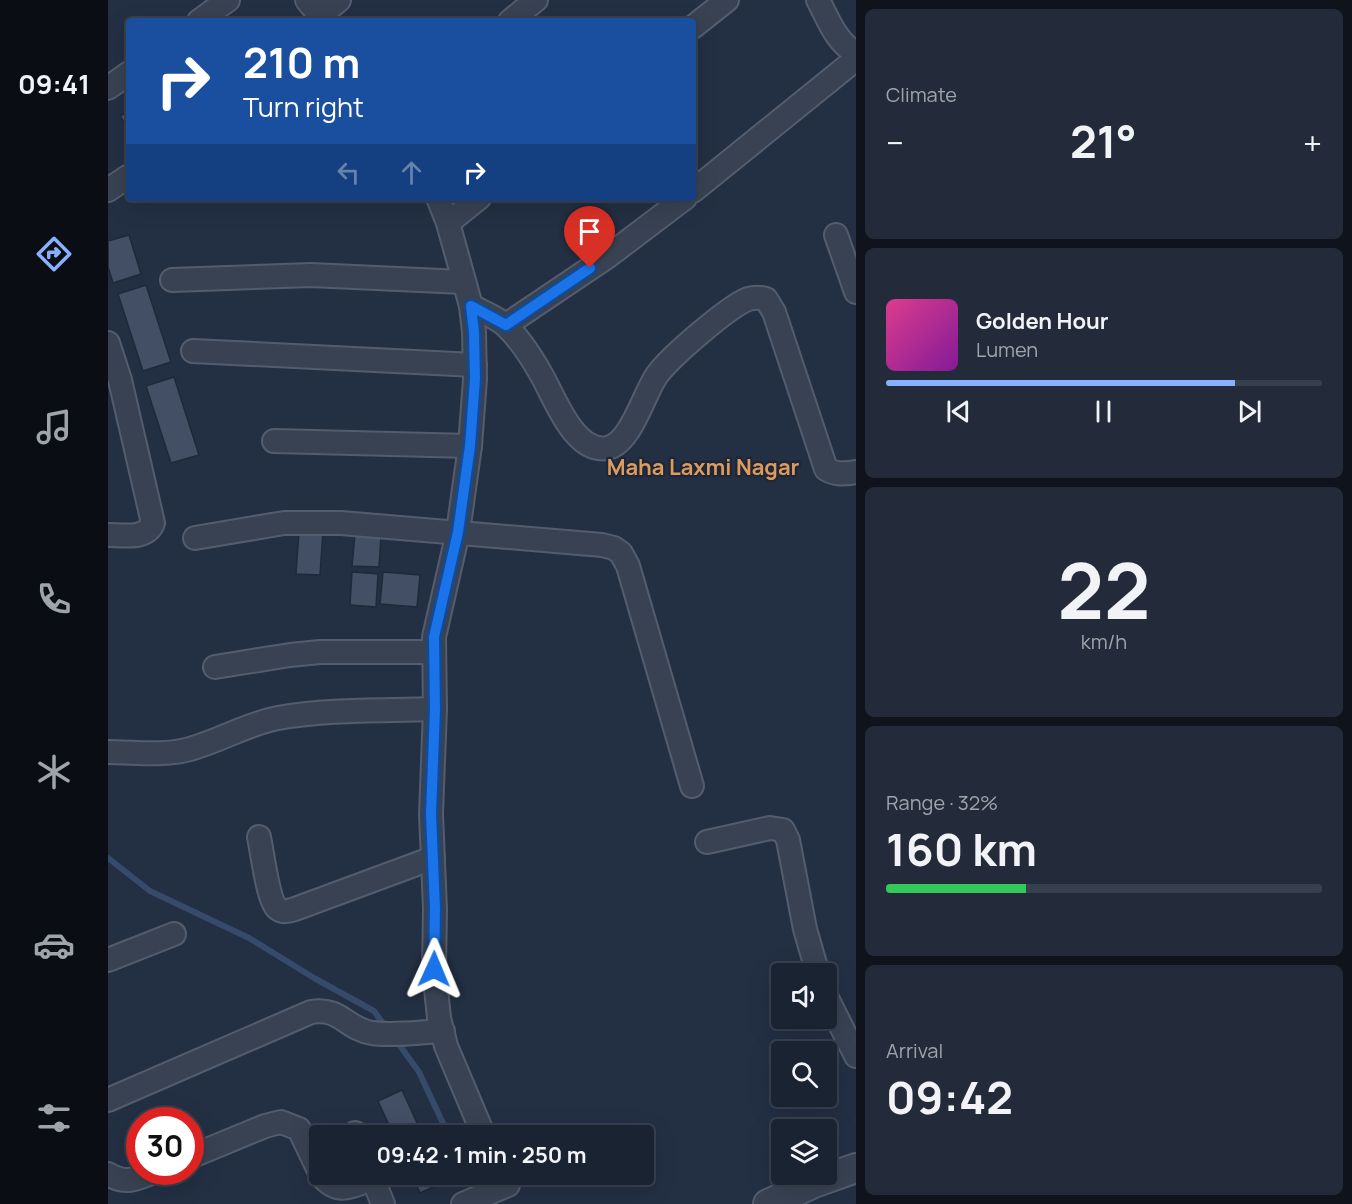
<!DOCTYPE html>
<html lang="en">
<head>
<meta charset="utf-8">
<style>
  body { margin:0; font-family:Manrope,sans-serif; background:#232b3a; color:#f1f3f6; height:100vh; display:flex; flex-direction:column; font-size:22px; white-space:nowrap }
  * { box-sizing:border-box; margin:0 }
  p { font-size:20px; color:#9fa4ac }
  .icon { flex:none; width:33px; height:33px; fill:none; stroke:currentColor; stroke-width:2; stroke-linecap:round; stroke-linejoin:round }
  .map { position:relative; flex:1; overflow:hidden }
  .panel { display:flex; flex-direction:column; gap:9px; padding:9px; background:#0e131c; width:496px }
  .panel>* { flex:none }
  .banner { position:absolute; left:18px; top:18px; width:570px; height:183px; border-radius:6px; box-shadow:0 6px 24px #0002,0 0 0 2px #38404d; background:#1a4fa0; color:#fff; overflow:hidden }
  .buttons { position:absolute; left:663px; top:963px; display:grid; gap:12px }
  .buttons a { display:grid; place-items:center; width:66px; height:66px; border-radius:6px; background:#1a2332; box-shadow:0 6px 24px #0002,0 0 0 2px #38404d; font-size:30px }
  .speed { position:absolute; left:18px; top:1107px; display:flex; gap:12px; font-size:30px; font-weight:700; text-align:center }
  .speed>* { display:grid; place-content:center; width:78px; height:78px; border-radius:50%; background:#1a2332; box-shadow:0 6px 24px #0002,0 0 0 2px #38404d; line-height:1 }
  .speed .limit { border:9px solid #d22; background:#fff; color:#111 }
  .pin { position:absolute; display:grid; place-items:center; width:51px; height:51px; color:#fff; margin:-62px -26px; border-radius:50% 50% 50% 0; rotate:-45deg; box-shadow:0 0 6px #0007 }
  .pin .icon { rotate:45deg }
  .me { position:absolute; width:66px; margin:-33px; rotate:1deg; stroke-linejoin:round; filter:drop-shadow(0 0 4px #0008) }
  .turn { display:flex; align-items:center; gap:21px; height:126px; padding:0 18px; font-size:27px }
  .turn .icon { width:78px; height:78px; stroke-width:2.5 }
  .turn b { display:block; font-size:42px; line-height:51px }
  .lanes { display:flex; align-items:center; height:57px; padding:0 18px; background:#0003; justify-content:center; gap:30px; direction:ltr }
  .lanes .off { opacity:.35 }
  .big { font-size:45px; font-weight:700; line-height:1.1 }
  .panel .widget { flex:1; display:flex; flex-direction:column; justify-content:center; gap:9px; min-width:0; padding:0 21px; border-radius:9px; background:#232b3a }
  .panel .dial { align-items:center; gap:0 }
  .dial b { font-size:78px; line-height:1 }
  .song { display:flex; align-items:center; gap:18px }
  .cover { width:72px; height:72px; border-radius:9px; background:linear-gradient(135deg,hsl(330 70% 55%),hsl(290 70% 35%)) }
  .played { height:6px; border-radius:3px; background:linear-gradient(90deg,#87b1ff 80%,#38404d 80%) }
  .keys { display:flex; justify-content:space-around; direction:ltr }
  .heat { display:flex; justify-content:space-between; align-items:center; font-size:33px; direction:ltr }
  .charge { height:9px; border-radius:4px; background:linear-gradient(90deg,#34c759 32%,#38404d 0) }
  .trip { position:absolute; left:201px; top:1125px; width:345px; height:60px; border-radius:6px; background:#1a2332; box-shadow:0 6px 24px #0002,0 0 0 2px #38404d; font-weight:700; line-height:60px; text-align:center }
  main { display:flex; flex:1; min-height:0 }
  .dock { display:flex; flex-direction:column; width:108px; justify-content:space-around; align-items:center; background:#0a0e14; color:#9fa4ac }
  .dock .icon { width:42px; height:42px }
  .dock .on { color:#87b1ff }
  .dock b { font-size:27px; color:#f1f3f6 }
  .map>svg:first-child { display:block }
</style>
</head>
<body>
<main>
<nav class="dock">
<b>09:41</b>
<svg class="icon on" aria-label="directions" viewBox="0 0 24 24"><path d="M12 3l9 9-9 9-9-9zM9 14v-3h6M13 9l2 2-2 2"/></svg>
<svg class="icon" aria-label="music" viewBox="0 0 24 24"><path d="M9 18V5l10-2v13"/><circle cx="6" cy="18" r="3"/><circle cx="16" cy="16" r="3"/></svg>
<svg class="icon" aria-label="phone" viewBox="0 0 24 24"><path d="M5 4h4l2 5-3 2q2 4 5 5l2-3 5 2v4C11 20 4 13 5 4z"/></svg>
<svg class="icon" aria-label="climate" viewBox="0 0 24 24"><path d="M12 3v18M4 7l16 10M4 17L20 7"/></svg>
<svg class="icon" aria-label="car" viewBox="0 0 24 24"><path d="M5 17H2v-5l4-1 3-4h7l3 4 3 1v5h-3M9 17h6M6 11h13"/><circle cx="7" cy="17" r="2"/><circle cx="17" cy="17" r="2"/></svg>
<svg class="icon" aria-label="filters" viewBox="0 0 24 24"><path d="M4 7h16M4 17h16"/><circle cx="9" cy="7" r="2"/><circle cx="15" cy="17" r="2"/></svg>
</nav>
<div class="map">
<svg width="748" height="1204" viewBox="0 0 748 1204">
  <rect width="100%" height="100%" fill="#232f43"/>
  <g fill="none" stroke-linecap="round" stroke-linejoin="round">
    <g stroke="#364a6b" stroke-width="6">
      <path d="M0,858L42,891L141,938L206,978L266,1011L279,1029"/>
      <path d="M287,1039L311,1072L341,1136"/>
      <path d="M360,1174L368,1193"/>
    </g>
  </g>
  <g fill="#424f65" stroke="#1f293a" stroke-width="1.5">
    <path d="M21,111V131L12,116Z"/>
    <path d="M21,235L33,274L5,283L0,267V241Z"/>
    <path d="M38,285L63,362L35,371L10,294Z"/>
    <path d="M66,377L91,455L63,463L38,386Z"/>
    <path d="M191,531L215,532L212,575L188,574Z"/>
    <path d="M247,534L273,536L271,567L244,566Z"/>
    <path d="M244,572L270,574L268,607L242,605Z"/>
    <path d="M275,572L312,575L309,607L272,604Z"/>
    <path d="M294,1090L315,1136H286L270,1101Z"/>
    <path d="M304,1174H333L336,1182L312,1193Z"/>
  </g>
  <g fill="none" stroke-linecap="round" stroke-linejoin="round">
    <defs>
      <g id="minor">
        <path d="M199,0L216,21"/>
        <path d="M710,0C720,19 728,42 748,53"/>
        <path d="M212,16L231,0"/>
        <path d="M91,21L120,0"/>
        <path d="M402,21L428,0"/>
        <path d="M585,27L619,0"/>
        <path d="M0,88L21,73"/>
        <path d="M0,190L21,176"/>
        <path d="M585,191L748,59"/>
        <path d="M330,198L340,223L363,306L366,332L367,379L362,446L350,532L326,637L327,709L323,814L327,909L326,969L331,1018L338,1046L376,1136"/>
        <path d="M340,223L371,198"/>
        <path d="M728,235L748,292"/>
        <path d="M64,280L203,275L355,282"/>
        <path d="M363,306C374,312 389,317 398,326C412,339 424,358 433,374C446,396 466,454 499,448C523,444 536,393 549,375C562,357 620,307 640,299C647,297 651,297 658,299L666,312L718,469C727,475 737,474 748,472"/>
        <path d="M398,325L499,257L577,198"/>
        <path d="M0,343L12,380L45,523C38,540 15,535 0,535"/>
        <path d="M85,351L367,365"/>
        <path d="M166,441L362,446"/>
        <path d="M87,538L176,523H233L494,545L506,548L513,553L520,566L584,786"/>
        <path d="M107,667L182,655L212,652H326"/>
        <path d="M0,752C25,752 54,756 78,750C110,742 138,724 170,718C221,709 275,711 327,709"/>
        <path d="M151,837C154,851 160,900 169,908C174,913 181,911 187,909L325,858"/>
        <path d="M599,842L662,828L675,830L680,840L697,929L710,974"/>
        <path d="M0,960L66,934"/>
        <path d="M718,996L748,1056"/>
        <path d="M0,1100L203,1012C233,1007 238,1029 264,1033C287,1036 311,1032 335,1031"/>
        <path d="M247,1133L248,1136"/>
        <path d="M82,1157L157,1126L173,1122L191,1129L212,1173"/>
        <path d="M0,1174C18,1185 28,1179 46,1172"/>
        <path d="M212,1174C229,1196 243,1187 265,1178"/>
        <path d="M263,1174L275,1204"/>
        <path d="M355,1204L400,1185"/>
      </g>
      <path id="tertiary" d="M660,1204L706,1183L748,1168"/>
    </defs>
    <use href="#minor" stroke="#535d6d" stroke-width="26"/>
    <use href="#tertiary" stroke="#535d6d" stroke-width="32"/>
    <use href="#minor" stroke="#384252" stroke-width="22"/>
    <use href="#tertiary" stroke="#384252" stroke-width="28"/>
  </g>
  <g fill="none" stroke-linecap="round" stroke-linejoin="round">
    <defs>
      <path id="route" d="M326,969L327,909L323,814L327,709L326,637L350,532L362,446L367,379L366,332L363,306L398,325L482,268"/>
    </defs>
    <use href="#route" stroke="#114b97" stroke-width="15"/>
    <use href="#route" stroke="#1a73e8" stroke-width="10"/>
  </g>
  <g text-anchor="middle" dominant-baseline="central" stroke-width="4.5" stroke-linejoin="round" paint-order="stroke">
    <g font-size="22" font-weight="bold" fill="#df9b5d" stroke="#1d2738">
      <text x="595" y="467">Maha Laxmi Nagar</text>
    </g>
  </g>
</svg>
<div class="buttons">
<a><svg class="icon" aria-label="sound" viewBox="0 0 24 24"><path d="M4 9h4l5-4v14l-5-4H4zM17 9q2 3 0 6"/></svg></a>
<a><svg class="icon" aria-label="search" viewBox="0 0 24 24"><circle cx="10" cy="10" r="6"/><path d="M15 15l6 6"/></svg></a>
<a><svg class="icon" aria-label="layers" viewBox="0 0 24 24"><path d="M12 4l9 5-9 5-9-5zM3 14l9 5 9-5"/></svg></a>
</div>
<div class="speed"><div class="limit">30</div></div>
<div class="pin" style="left:482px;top:268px;background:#d93025"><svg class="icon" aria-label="arrive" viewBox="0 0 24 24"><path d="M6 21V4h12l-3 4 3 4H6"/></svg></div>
<svg class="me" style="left:326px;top:969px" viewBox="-20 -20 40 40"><path d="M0-17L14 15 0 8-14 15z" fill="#1a73e8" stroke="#fff" stroke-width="4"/></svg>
<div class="trip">09:42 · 1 min · 250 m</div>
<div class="banner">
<div class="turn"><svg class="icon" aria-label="right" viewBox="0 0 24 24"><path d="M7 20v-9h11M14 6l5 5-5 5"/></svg><div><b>210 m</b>Turn right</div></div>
<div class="lanes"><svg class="icon off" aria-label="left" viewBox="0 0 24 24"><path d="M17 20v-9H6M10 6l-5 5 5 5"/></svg><svg class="icon off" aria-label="ahead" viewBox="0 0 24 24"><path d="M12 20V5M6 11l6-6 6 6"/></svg><svg class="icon" aria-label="right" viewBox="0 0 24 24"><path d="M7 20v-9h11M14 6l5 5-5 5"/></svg></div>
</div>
</div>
<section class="panel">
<div class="widget"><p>Climate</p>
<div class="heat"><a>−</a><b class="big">21°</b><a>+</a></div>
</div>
<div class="widget">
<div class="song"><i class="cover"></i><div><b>Golden Hour</b><p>Lumen</p></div></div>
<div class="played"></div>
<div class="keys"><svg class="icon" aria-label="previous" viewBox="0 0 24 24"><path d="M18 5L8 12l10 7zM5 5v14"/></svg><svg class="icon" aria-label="pause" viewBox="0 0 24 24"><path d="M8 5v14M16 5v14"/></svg><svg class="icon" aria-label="next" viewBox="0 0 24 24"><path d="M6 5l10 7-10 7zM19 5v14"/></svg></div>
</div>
<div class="widget dial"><b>22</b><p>km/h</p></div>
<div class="widget"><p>Range · 32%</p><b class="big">160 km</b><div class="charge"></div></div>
<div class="widget"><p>Arrival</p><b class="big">09:42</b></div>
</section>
</main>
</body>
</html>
